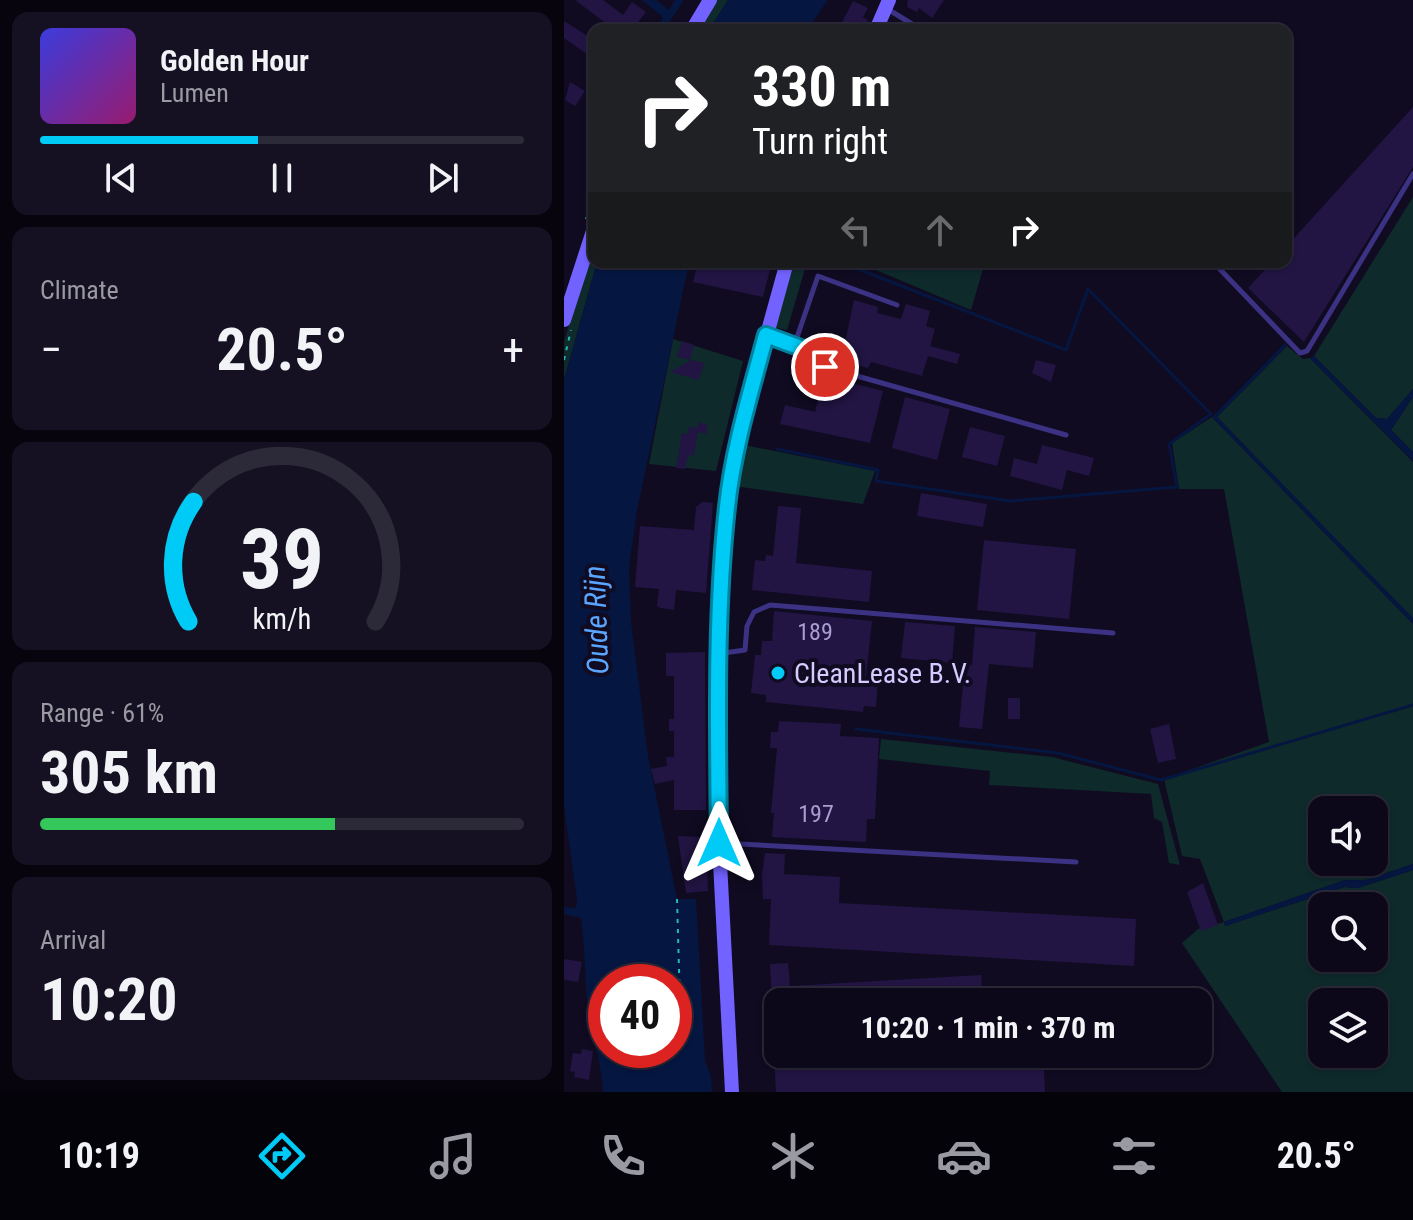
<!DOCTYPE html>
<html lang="en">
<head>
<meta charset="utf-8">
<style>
  body { margin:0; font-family:"Roboto Condensed",sans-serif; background:#151122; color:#f1f3f6; height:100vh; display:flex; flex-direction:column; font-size:30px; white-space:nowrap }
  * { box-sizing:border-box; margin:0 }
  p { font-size:26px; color:#9a9aa2 }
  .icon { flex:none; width:44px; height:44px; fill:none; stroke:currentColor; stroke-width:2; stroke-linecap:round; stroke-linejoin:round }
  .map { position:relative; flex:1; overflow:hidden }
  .details { display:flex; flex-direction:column; gap:12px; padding:12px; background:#07040e; width:564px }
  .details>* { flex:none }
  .hud { position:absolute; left:24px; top:24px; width:704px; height:244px; border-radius:16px; box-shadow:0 2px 6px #0004,0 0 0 2px #2c2938; background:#202124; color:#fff; overflow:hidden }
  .tools { position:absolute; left:744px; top:796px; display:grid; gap:16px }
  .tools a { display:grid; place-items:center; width:80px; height:80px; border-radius:16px; background:#0c0819; box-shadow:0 2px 6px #0004,0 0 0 2px #2c2938; font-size:40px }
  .speed { position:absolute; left:24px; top:964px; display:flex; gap:16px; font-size:40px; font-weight:700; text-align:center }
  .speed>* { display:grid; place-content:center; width:104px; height:104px; border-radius:50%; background:#0c0819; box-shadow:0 2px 6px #0004,0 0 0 2px #2c2938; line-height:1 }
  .speed .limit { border:12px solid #d22; background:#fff; color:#111 }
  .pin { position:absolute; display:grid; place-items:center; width:68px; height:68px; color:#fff; margin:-34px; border:4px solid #fff; border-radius:50%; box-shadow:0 2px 8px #0007 }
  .me { position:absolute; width:88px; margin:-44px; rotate:0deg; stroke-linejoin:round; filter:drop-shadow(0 0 6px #0008) }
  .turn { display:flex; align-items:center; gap:28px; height:168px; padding:0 32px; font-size:36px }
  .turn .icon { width:104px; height:104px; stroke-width:2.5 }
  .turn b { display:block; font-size:56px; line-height:68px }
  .lanes { display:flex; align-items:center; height:76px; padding:0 32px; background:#0003; justify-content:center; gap:40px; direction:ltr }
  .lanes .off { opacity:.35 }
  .big { font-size:60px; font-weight:700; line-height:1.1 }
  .details .card { flex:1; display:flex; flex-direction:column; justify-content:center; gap:12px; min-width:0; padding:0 28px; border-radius:16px; background:#151122 }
  .details .dial { align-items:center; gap:0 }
  .dial svg { height:208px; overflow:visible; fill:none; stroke:#2c2938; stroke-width:7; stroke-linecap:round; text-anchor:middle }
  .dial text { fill:#f1f3f6; stroke:none }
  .song { display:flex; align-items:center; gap:24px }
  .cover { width:96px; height:96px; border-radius:12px; background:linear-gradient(135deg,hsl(240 70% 55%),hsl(320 70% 35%)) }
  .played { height:8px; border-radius:4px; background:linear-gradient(90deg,#00caf6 45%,#2c2938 45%) }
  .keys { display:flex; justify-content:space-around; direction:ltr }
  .heat { display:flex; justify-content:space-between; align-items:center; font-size:44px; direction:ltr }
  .charge { height:12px; border-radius:6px; background:linear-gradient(90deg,#34c759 61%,#2c2938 0) }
  .trip { position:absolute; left:200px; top:988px; width:448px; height:80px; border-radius:16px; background:#0c0819; box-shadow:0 2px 6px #0004,0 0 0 2px #2c2938; font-weight:700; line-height:80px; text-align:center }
  .menu { display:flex; height:128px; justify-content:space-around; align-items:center; background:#05030a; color:#9a9aa2 }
  .menu .icon { width:56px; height:56px }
  .menu .on { color:#00caf6 }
  .menu b { font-size:36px; color:#f1f3f6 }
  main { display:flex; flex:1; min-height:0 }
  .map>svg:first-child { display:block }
</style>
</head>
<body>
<main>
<section class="details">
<div class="card">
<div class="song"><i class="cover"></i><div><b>Golden Hour</b><p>Lumen</p></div></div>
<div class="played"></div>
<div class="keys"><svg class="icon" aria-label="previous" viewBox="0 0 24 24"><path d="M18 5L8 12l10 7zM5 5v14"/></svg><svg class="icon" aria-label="pause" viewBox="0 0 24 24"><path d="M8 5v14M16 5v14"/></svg><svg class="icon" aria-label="next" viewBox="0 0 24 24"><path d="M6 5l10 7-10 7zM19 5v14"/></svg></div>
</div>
<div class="card"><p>Climate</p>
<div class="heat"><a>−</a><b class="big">20.5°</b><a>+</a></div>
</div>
<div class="card dial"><svg viewBox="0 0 100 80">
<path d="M14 69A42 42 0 1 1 86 69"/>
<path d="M14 69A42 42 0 0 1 16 23" stroke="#00caf6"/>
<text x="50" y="56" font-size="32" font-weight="700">39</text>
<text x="50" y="72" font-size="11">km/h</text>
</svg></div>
<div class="card"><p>Range · 61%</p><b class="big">305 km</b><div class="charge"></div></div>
<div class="card"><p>Arrival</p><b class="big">10:20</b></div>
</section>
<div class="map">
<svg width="849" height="1092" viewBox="0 0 849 1092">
  <rect width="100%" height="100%" fill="#100b21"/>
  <g fill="#0e2a2b" fill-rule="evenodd">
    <path d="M148,0H164L145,30H130Z"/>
    <path d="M849,197V389L823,419L812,418L750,356Z"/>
    <path d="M30,239L33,262L0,380V342Z"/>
    <path d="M230,262H243L223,330L208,327Z"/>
    <path d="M293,262H421L407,310Z"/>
    <path d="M109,339L179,361L152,471L85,464Z"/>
    <path d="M723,346L739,359L746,358L849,462V619L653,417Z"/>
    <path d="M849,397V452L827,430Z"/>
    <path d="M648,417L849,624V864L802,880H781L660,922L661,926L780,887L794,888L849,870V1092H718L618,943L634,929L660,922L636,859L618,856L600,779L705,742L660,489H615L608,443ZM758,810H810V862H758ZM758,906H810V958H758ZM758,1002H810V1054H758Z"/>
    <path d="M180,445L311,471L299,504L170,486Z"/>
    <path d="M317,739L488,757L594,784L616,865L605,863L598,822L590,818L587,794L425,785L426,771L315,759Z"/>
  </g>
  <g fill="#051640" fill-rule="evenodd">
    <path d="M78,0H92L105,10L111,0H120L100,30H93L99,17Z"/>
    <path d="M164,0H264L243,30H145Z"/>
    <path d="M33,262H125L73,511L65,567L67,622L84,756L113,899H132L141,1061L147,1076L148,1092H39C37,1057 24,1022 22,987C21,963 20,942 17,918L0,914V907L12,908L13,899L0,807V380ZM42,982H110V1050H42Z"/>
    <path d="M722,342L723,346L653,417L849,618V624L648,417Z"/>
    <path d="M750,356L812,418L823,419L849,389V397L827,430L849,452V461L746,358Z"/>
    <path d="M849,864V870L794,888L780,887L661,926L660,922L781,880H802Z"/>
  </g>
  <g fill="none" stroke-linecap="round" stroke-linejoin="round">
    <g stroke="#051640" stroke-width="3">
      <path d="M213,449L314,470L312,481L446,501L613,487L605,444L647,414L524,289L502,350L276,262"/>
      <path d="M292,729L494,753L597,780L849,705"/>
    </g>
  </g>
  <g fill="#221543">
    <path d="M11,0H39L59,15L68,2L82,12L68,30H51Z"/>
    <path d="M344,0H380L368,18L355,8L353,12L343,7Z"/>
    <path d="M289,1L304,8L299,17L304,20L299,30H274Z"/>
    <path d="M0,21L30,40V59L0,38Z"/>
    <path d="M6,82L21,91L11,106L1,100Z"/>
    <path d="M849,107V167L740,342L684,288L708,262H722V247Z"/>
    <path d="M134,262H208L199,297L129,282Z"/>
    <path d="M290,300L314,307L313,313L337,319L342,304L366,311L362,326L371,329L366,346L396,354L393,364L364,356L358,376L307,362L304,368L277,361Z"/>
    <path d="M118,341L130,345L126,360L113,357Z"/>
    <path d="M127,360L140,363L135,380L106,372Z"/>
    <path d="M472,360L492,365L487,382L468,373Z"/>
    <path d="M260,376L319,391L306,443L216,424L221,405L251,412Z"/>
    <path d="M341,397L386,409L373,460L328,448Z"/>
    <path d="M135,422L144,425L142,434L134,432L130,455L124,456L121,469L112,468L118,433L124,434L125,427L133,428Z"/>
    <path d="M406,427L441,436L433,466L398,457Z"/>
    <path d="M478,445L530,458L525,476L503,470L498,490L446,476L450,458L473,464Z"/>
    <path d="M357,493L423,504L419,527L353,516Z"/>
    <path d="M138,502L149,503L142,593L112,590L110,610L97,608L93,606L95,589L71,587L76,526L130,530L132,507Z"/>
    <path d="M214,506L237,508L232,563L308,571L305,602L188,590L191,560L201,561L202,555L209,556Z"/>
    <path d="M420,540L512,549L505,619L413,610Z"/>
    <path d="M210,611L308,621L302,677L314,678L312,707L300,706L299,712L202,702V695L187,693L191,655H197L198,641H208Z"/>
    <path d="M341,622L391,626L388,663L337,658Z"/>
    <path d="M411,627L472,632L469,668L425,664L418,729L395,727L401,664L408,665Z"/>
    <path d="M141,652L142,810H110V780L91,784L87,769L103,766L102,757H110V731H105V719H110V676H102V653Z"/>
    <rect x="444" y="698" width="12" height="21"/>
    <path d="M215,721L277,724L276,736L315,738L311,819H303L302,842L208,837L210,813H207L213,748H206L207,732H214Z"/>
    <path d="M605,724L612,759L594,763L586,729Z"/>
    <path d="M114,836L142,837L144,891L122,893Z"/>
    <path d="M201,853L221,854L220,874L276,877L275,903L572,919L570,966L205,945L207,899H199L198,874Z"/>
    <path d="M639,883L654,925L637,931L623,892Z"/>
    <path d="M0,959L18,962L14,982L0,980Z"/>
    <path d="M224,963L226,986L417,975L419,1002H208L206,964Z"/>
    <path d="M507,989L569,992L568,1002H507Z"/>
    <path d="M18,1049L29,1051L25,1080L10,1077L11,1072L6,1071L9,1053L17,1054Z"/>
    <path d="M210,1054H479L481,1092H212Z"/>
  </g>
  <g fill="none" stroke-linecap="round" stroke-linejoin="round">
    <g stroke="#23b8ba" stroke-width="2" stroke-dasharray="4 6" stroke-linecap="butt">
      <path d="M22,219L30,198"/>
      <path d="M0,360L7,330"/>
      <path d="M113,899L116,1004"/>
    </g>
    <g stroke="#3b3284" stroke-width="5">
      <path d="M325,10L358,30"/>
      <path d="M649,262L736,353L743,351L849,174"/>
      <path d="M205,336L237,348L261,367L502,435"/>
      <path d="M230,346L254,276L333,305"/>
      <path d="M160,653L181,650L183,626L190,612L206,605L549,633"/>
      <path d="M156,843L512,862"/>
    </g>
    <g stroke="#7262ff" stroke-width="14">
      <path d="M128,30L146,0"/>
      <path d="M312,30L325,0"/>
      <path d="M0,320L30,228"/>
      <path d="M168,1092L155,843L157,579L165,492L183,407L223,262"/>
    </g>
  </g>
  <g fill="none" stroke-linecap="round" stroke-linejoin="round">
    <defs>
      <path id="route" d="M155,843C154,731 151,618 163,507C169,449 187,391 202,335L237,348L261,367"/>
    </defs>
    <use href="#route" stroke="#0083a0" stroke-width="20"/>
    <use href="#route" stroke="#00caf6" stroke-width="14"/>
  </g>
  <circle fill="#00caf6" stroke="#100b21" stroke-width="3" cx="214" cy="673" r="8"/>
  <g text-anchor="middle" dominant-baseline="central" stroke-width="8" stroke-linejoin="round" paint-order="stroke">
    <g font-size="24" fill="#a89ed0">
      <text x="251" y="632">189</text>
      <text x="252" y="814">197</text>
    </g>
    <g font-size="28" fill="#d5cbff" stroke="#100b21" text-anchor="start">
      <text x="230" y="673">CleanLease B.V.</text>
    </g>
    <g font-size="30" font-style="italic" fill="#59a5ff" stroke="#100b21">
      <text transform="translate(32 620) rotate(-92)">Oude Rijn</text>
    </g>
  </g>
</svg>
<div class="tools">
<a><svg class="icon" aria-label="sound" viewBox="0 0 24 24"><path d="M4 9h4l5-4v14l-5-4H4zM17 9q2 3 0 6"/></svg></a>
<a><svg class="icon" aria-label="search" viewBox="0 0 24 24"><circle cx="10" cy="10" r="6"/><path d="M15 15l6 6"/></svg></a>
<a><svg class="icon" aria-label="layers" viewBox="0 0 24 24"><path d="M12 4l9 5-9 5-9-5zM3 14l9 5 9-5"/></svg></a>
</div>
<div class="speed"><div class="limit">40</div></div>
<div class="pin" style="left:261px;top:367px;background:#d93025"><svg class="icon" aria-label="arrive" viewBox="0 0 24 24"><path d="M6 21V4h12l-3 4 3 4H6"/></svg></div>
<svg class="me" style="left:155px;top:843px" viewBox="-20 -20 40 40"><path d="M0-17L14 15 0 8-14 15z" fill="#00caf6" stroke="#fff" stroke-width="4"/></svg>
<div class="trip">10:20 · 1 min · 370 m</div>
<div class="hud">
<div class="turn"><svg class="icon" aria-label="right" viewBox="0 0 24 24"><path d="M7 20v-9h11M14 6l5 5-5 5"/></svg><div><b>330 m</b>Turn right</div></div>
<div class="lanes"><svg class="icon off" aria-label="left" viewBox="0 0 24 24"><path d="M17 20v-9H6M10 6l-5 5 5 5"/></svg><svg class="icon off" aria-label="ahead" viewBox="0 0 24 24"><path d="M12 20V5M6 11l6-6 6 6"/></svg><svg class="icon" aria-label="right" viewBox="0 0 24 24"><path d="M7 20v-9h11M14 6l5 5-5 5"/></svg></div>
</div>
</div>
</main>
<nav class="menu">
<b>10:19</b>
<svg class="icon on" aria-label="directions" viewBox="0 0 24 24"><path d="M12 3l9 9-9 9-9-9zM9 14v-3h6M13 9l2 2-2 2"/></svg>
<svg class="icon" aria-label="music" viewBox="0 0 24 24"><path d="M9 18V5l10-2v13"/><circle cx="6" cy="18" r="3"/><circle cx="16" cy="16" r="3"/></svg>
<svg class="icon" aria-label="phone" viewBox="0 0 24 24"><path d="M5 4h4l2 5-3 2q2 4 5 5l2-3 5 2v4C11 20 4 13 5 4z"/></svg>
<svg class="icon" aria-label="climate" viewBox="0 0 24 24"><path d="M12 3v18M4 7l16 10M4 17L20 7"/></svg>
<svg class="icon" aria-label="car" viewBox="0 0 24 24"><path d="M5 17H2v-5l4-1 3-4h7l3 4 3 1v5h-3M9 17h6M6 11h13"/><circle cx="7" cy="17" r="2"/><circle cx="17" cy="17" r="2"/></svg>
<svg class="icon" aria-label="filters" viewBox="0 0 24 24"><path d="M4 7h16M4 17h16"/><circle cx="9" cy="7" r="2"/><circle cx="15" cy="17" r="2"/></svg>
<b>20.5°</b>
</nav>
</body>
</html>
